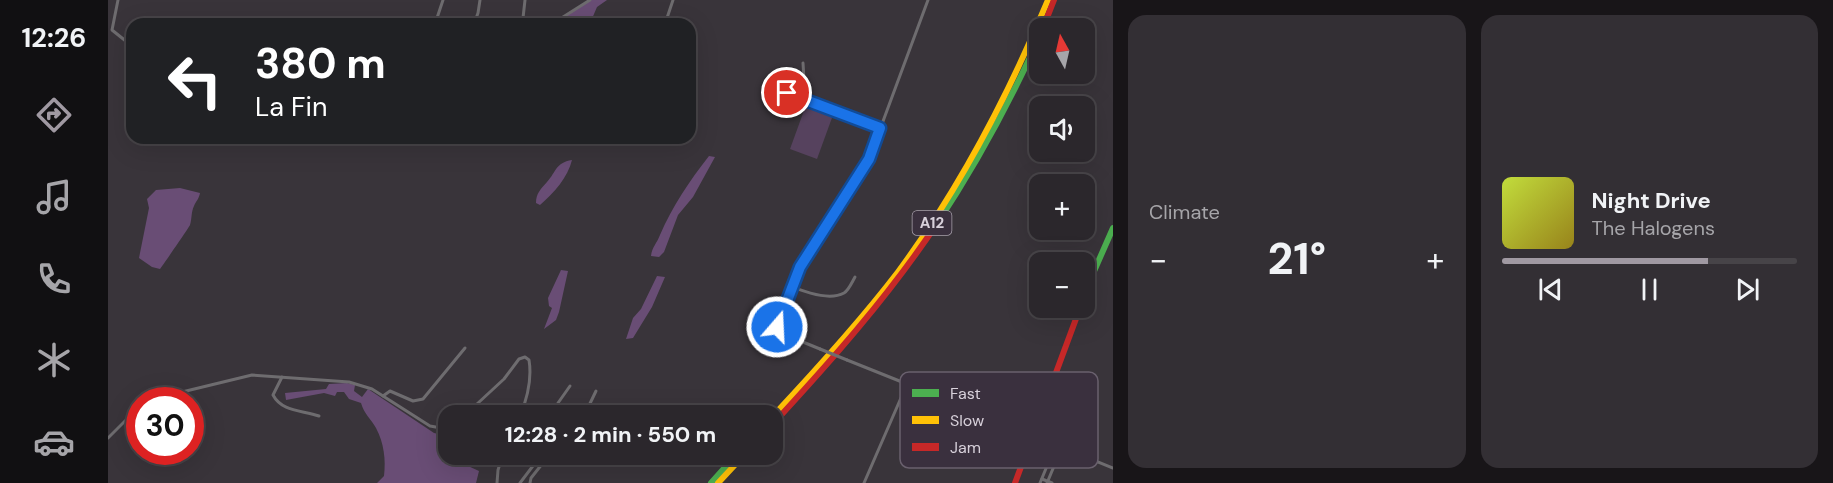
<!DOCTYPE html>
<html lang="en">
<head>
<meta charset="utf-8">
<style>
  body { margin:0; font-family:"DM Sans",sans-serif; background:#332f34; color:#f1f3f6; height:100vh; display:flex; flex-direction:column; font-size:22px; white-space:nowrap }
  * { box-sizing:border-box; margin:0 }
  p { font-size:20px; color:#a6a5a9 }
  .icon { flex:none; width:33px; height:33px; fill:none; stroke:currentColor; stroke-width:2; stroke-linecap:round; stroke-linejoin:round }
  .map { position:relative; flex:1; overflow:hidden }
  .sheet { display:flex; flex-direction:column; gap:15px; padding:15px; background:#181518; width:720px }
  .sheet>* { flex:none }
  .banner { position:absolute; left:18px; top:18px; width:570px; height:126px; border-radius:18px; box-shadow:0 6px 24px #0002,0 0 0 2px #474448; background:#202124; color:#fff; overflow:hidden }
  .needle { width:39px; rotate:352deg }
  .fabs { position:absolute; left:921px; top:18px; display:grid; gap:12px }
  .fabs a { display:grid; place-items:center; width:66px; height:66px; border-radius:12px; background:#2b272c; box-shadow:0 6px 24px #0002,0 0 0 2px #474448; font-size:30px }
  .speed { position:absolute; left:18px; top:387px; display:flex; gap:12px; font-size:30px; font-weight:700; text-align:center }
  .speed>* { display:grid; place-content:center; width:78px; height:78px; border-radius:50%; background:#2b272c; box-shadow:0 6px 24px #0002,0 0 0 2px #474448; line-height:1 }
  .speed .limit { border:9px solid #d22; background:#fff; color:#111 }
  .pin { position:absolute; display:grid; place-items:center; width:51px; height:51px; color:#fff; margin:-26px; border:3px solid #fff; border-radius:50%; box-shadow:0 2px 6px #0007 }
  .me { position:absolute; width:66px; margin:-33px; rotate:19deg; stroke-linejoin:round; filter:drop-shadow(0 0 4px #0008) }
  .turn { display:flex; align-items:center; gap:21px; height:126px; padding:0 30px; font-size:27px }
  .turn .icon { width:78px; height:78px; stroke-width:2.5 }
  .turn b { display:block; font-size:42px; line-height:51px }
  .big { font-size:45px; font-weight:700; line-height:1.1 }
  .sheet .tile { flex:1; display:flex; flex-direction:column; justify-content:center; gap:9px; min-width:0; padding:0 21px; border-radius:18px; background:#332f34 }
  .song { display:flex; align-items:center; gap:18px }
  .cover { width:72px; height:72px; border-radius:9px; background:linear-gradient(135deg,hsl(70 70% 55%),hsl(50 70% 35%)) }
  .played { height:6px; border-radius:3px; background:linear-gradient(90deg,#a099a2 70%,#474448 70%) }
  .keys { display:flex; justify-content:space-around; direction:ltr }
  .heat { display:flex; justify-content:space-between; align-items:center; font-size:33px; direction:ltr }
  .sheet .tiles { flex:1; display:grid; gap:15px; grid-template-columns:repeat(2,1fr) }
  .trip { position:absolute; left:330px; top:405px; width:345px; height:60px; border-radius:18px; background:#2b272c; box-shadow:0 6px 24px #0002,0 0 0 2px #474448; font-weight:700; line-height:60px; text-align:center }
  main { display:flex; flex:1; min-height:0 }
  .menu { display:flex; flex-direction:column; width:108px; justify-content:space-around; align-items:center; background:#111012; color:#a6a5a9 }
  .menu .icon { width:42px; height:42px }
  .menu .active { color:#a099a2 }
  .menu b { font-size:27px; color:#f1f3f6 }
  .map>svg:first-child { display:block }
</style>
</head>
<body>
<main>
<nav class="menu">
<b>12:26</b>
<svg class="icon active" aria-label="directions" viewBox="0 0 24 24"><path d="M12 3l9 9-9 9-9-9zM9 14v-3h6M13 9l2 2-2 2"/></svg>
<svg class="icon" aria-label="music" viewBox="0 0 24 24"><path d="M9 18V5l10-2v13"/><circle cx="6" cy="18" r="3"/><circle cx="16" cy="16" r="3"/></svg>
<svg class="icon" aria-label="phone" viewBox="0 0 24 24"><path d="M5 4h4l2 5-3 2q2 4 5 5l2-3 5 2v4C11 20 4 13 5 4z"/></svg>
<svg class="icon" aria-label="climate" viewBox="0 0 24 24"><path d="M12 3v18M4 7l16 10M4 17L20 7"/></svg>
<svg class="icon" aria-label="car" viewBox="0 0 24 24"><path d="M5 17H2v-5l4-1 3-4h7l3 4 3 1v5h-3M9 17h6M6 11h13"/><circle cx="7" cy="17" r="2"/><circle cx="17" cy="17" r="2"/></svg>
</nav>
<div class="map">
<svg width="1005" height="483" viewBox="0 0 1005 483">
  <rect width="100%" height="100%" fill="#39343a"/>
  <path fill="#56425e" d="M698,105L725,115L709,159L682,149Z"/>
  <g fill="#694d75">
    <path d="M481,0H499L489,7L483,21L475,24H444Z"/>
    <path d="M601,156L607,157L585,197L570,215L556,252L551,257L543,256C544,247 549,243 552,235C564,207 582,180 601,156Z"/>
    <path d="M464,160C460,177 446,193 432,205L428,203C428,193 433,189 439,182C449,171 447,163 464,160Z"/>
    <path d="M72,188L92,193C91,199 88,201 86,206C83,212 84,219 82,225C80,229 55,265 52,269L44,267L31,258L41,208L39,199L48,190Z"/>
    <path d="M453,270L460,271L451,312L448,320L436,329L444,308L441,306L440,298Z"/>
    <path d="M549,276L557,277L544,307L525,338L518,339L525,318L533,309Z"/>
    <path d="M239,383L247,385L246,391L254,397L260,389L326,433L340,436V454L381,455L380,458H367L360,466L371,471L368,483H269L276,476C278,460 276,443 268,428C263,419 256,414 253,403L241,399L236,392H229L227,396L216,393L178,400L177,393L218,389L221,384Z"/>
  </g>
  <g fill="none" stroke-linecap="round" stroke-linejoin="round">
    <g stroke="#6e6c6f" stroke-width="3">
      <path d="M10,0L4,30L24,46"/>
      <path d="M415,18L417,0"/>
      <path d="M327,24L335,0"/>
      <path d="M366,24L370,13L372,0"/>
      <path d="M444,24L482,0"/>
      <path d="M557,24L565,0"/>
      <path d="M679,93L772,128"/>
      <path d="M688,97L696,80L695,63"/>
      <path d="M684,287C699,292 721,301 736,293C741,290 744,282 747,277"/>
      <path d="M712,349L673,333L670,331V323L696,259L761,159L820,0"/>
      <path d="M739,360L799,384"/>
      <path d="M174,377L165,395C174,412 194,410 211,416"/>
      <path d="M275,396L282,391L305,401L315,399L357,348"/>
      <path d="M41,400L144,375L241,382L264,389L322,426L333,428L340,426"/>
      <path d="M356,416L396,379L411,359L417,357L421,360C424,378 419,399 412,416"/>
      <path d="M448,416L450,403L462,386"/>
      <path d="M476,416L488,391"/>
      <path d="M0,438L32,406"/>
      <path d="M934,479L944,483"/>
      <path d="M389,483L390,470L395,454"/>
      <path d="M412,483L434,454"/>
      <path d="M422,483L423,478L442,454"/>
      <path d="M756,483L799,384L1005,468"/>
      <path d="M932,483L946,449"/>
      <path d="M939,483L954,447"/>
    </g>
    <g stroke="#4caf50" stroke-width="6">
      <path d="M828,225C868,165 902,102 932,36"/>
      <path d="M976,294L1005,228"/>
      <path d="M603,483L629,454"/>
    </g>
    <g stroke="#ffc107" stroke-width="6">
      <path d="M664,417C708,370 751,323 790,272C852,188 900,96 940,0"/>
      <path d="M610,483L637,454"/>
    </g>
    <g stroke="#c62828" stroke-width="6">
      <path d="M935,28L946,0"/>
      <path d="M664,425C722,362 780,297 828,225"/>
      <path d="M907,483L972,308"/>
    </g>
    <path stroke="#6e6c6f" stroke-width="3" d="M712,349L739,360"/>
  </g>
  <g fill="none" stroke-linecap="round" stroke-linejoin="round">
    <defs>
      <path id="route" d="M669,327L692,267L761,159L772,128L679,93"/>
    </defs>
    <use href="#route" stroke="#114b97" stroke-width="15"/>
    <use href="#route" stroke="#1a73e8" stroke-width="10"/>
  </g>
  <g text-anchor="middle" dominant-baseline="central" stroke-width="6" stroke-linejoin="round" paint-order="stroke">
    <rect fill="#3a303e" stroke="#a8a0ab" stroke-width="1.5" x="804.5" y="211" width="39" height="24" rx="4.5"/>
    <g font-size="15" font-weight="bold" fill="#d7d0da">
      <text x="824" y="223">A12</text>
    </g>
  </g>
  <rect x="792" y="372" width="198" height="96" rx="9" fill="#3a303e" stroke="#69606d" stroke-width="1.5"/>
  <rect x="804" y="389" width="27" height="8" fill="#4caf50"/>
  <rect x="804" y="416" width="27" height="8" fill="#ffc107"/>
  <rect x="804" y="443" width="27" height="8" fill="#c62828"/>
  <g font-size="16" fill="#d7d0da">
    <text x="842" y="399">Fast</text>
    <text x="842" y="426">Slow</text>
    <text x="842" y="453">Jam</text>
  </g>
</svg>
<div class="fabs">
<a><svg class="needle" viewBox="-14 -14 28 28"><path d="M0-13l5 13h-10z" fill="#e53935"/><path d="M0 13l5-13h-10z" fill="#a6a5a9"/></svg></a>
<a><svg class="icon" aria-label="sound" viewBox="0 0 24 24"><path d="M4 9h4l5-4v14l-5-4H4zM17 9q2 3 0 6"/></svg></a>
<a>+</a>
<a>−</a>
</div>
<div class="speed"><div class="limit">30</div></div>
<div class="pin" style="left:679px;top:93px;background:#d93025"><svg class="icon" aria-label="arrive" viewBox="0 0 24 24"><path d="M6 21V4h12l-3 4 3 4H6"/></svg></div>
<svg class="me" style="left:669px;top:327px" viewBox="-20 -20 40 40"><circle r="17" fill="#1a73e8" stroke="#fff" stroke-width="3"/><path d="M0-11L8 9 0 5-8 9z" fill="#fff"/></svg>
<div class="trip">12:28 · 2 min · 550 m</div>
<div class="banner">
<div class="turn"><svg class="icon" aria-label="left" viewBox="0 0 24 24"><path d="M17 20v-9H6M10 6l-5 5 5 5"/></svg><div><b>380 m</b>La Fin</div></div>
</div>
</div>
<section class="sheet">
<div class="tiles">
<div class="tile"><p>Climate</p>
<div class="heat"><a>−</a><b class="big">21°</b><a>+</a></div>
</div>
<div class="tile">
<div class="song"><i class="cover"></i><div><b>Night Drive</b><p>The Halogens</p></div></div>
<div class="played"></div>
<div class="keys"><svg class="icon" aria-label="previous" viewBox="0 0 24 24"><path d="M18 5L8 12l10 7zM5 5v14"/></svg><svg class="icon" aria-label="pause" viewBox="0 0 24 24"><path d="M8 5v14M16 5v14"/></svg><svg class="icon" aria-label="next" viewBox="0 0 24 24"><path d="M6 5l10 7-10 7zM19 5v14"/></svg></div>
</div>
</div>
</section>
</main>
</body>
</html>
